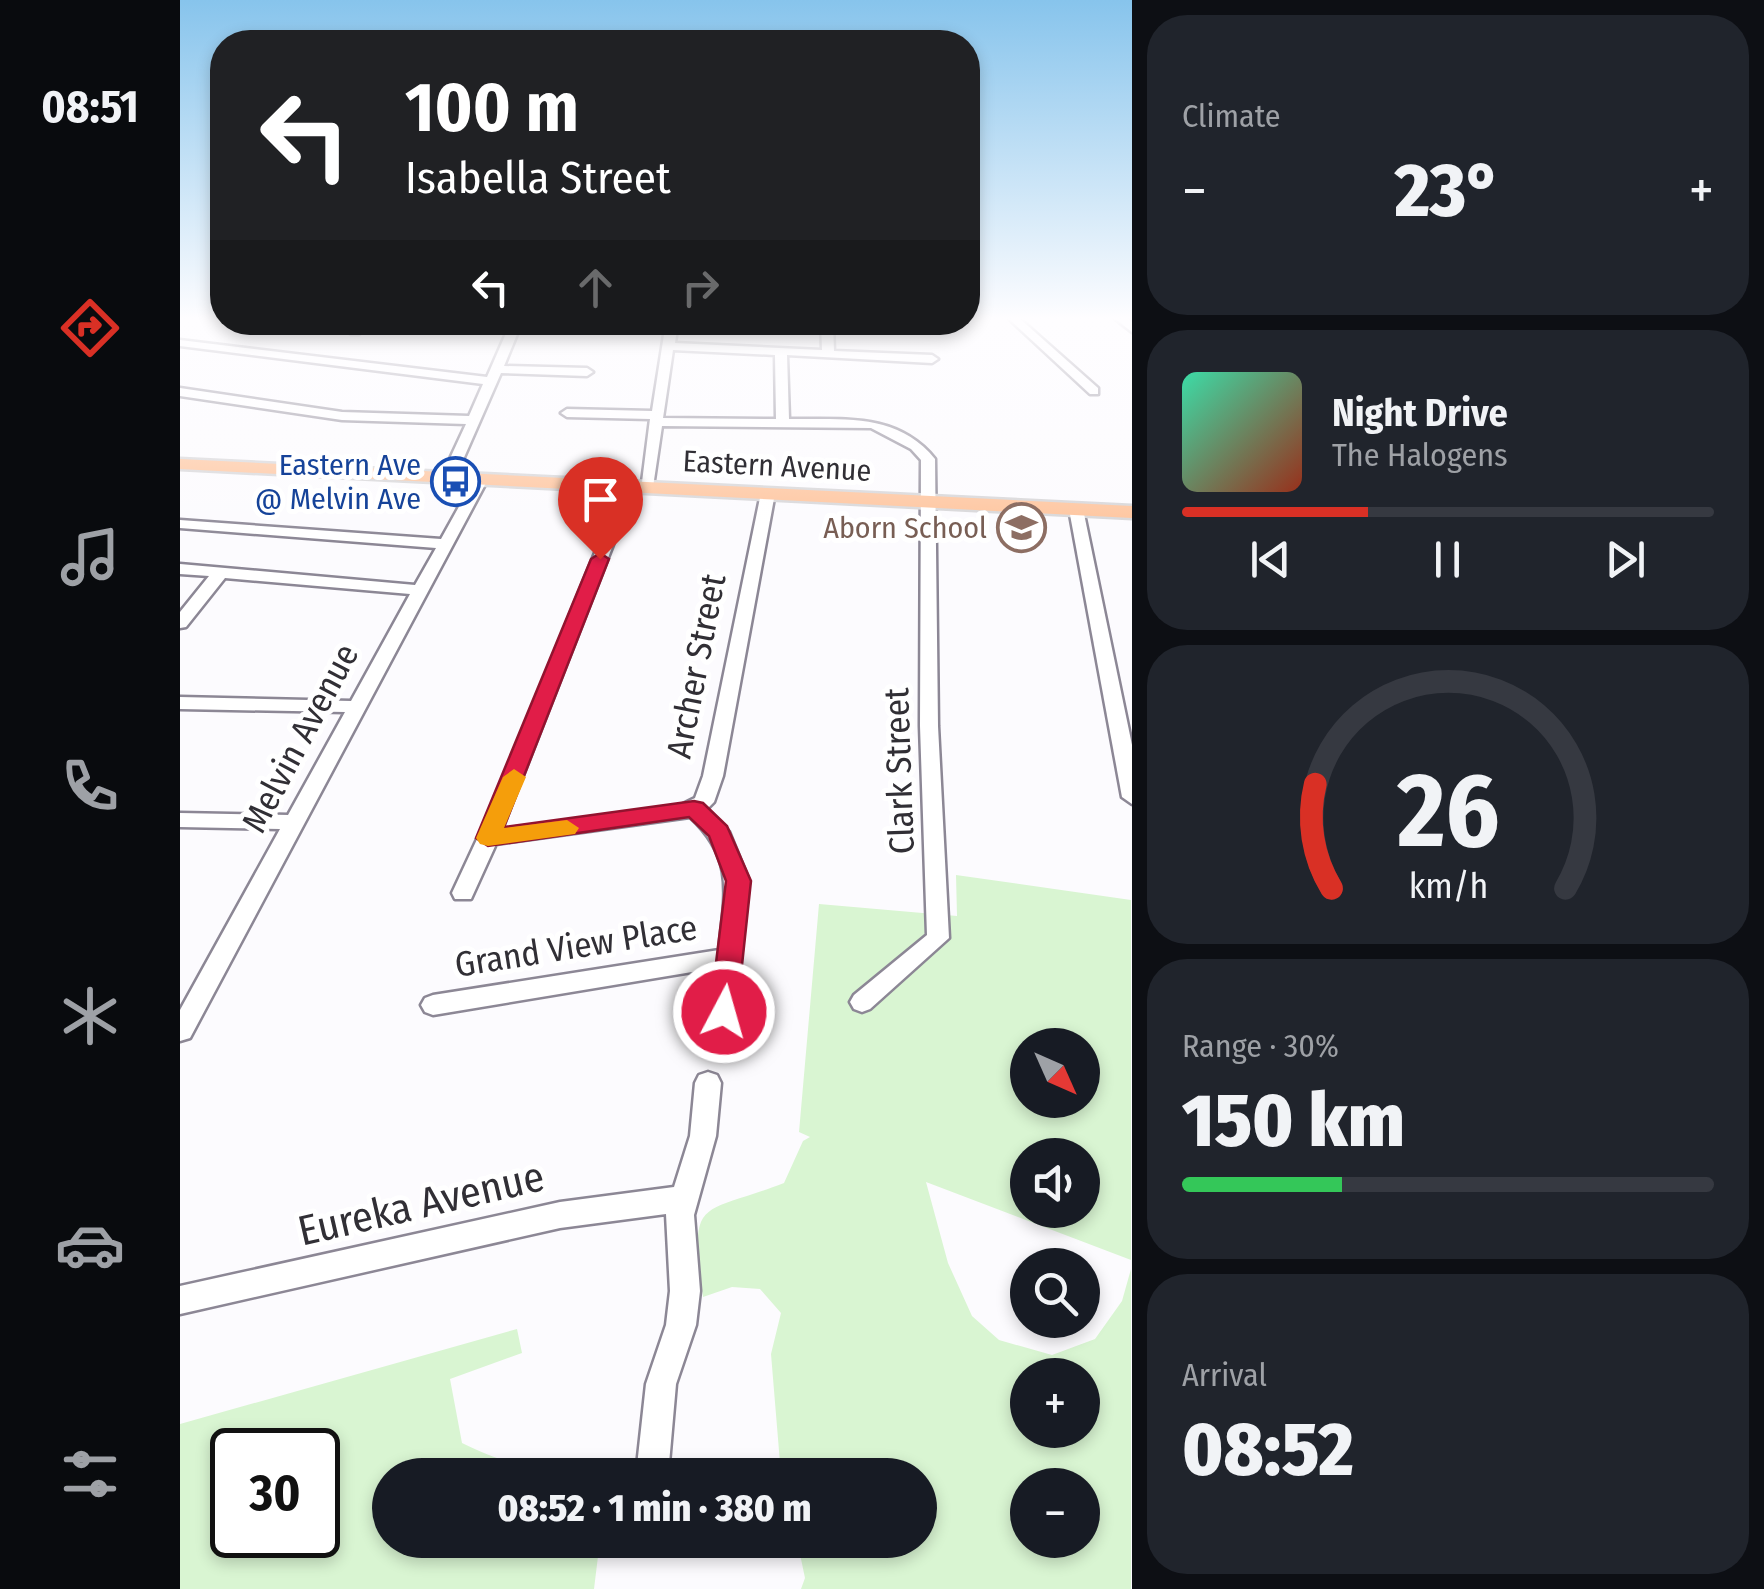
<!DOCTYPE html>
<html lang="en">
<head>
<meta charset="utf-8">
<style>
  body { margin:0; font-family:"Fira Sans Condensed",sans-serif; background:#20242c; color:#f1f3f6; height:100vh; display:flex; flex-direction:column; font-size:38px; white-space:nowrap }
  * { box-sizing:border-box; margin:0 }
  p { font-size:32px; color:#9ea1a6 }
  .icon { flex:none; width:55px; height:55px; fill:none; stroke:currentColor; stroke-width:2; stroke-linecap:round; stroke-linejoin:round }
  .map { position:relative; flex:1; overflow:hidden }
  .sheet { display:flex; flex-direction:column; gap:15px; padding:15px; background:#0d0f14; width:632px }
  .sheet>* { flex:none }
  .top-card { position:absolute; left:30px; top:30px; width:770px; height:305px; border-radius:40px; box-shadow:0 5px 15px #0003; background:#202124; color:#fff; overflow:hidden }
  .needle { width:65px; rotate:135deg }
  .tools { position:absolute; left:830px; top:1028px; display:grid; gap:20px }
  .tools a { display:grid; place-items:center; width:90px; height:90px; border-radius:50%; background:#171b24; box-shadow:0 5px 15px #0003; font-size:50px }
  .speed { position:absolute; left:30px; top:1428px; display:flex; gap:20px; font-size:50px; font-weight:700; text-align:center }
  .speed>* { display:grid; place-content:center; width:130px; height:130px; border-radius:50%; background:#171b24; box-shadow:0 5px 15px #0003; line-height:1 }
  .speed .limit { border:5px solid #111; border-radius:15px; background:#fff; color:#111 }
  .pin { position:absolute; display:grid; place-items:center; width:85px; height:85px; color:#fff; margin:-102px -42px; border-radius:50% 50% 50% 0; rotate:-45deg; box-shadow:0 0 10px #0007 }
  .pin .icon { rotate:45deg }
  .me { position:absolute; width:110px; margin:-55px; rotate:6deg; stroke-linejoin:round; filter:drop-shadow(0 0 8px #0008) }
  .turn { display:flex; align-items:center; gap:35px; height:210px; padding:0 30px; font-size:45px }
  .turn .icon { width:130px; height:130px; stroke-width:2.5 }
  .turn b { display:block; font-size:70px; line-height:85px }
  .lanes { display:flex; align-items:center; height:95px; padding:0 30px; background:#0003; justify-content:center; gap:50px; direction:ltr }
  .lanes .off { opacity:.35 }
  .big { font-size:75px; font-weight:800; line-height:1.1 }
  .sheet .tile { flex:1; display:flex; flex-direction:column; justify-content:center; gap:15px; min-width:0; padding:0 35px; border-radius:40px; background:#20242c }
  .sheet .dial { align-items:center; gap:0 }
  .dial svg { height:260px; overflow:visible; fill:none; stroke:#363941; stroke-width:7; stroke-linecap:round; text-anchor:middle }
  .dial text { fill:#f1f3f6; stroke:none }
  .song { display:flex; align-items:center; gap:30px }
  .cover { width:120px; height:120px; border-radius:15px; background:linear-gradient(135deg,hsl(160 70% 55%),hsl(10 70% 35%)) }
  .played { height:10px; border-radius:5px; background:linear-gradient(90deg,#d93025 35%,#363941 35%) }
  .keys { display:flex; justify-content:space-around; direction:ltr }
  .heat { display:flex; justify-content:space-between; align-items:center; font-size:55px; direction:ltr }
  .charge { height:15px; border-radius:8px; background:linear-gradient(90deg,#34c759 30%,#363941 0) }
  .trip { position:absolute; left:192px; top:1458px; width:565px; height:100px; border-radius:50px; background:#171b24; box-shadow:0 5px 15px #0003; font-weight:800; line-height:100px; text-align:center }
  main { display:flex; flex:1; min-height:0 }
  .menu { display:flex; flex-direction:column; width:180px; justify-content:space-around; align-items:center; background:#090b0e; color:#9ea1a6 }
  .menu .icon { width:70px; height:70px }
  .menu .on { color:#d93025 }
  .menu b { font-size:45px; color:#f1f3f6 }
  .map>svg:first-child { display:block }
</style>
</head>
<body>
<main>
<nav class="menu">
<b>08:51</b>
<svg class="icon on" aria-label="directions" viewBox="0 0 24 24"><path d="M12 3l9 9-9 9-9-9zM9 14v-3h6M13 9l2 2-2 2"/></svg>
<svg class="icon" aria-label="music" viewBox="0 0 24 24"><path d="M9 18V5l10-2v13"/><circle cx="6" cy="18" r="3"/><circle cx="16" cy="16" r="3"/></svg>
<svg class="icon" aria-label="phone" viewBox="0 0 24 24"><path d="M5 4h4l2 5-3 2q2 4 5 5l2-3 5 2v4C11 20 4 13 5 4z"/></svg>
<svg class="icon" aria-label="climate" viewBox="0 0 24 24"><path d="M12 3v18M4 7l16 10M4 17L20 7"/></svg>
<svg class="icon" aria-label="car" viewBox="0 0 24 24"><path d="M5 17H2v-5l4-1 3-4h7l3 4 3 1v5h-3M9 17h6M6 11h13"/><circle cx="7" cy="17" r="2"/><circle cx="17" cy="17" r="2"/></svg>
<svg class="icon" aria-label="filters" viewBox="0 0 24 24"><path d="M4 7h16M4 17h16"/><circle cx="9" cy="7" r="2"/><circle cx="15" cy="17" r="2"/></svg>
</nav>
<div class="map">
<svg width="952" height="1589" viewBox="0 0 952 1589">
  <rect width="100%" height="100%" fill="#fcfbfe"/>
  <g fill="#d9f5d2" fill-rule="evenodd">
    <path d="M776,875L951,900V1260L746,1182L768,1263L792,1316L819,1340L872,1355L915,1339L942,1301L951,1269V1589H621L625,1578L617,1540H740V1475H601L591,1354L601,1313L580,1289L552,1287L523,1297C509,1195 519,1216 604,1183L623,1141L630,1137L619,1132L639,904L777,916ZM848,1045H902V1100H848ZM848,1155H902V1210H848ZM848,1375H902V1430H848ZM848,1485H902V1540H848Z"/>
    <path d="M337,1329L342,1353L270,1379L282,1443C338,1470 363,1472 425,1467L428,1475H210V1540H420L414,1589H0V1424ZM138,1450V1535H52V1450Z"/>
  </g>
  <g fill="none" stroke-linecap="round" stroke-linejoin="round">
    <defs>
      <g id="minor">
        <path d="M828,318H839L918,388V394H910Z"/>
        <path d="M934,318H946L952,322V332Z"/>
        <path d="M178,322H190L179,334H171L169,332Z"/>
        <path d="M247,322H258L249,330L243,327Z"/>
        <path d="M331,322H342L324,366L407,368L413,372L407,376L321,373L275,478L268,482L261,478L286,424L162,420L0,396V388L162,412L289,416L303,384L0,346V340L307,377Z"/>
        <path d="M486,322H498L495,343L642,350L641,322H653L654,351L752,355L758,359L752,363L607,355L609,419C663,420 717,412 755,459L758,726L769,938L690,1009L682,1012L674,1009L670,1002L674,995L747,935L740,726L741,460L731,449L691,428L482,426L473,487L461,490L470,419L387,417L381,413L387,409L472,411ZM493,350L595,355L596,419L483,418Z"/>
        <path d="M296,476L308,479L10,1038L0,1041V1010L100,829L0,827V813L108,815L165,712L0,709V697L171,701L230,594L45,578L6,627L0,628V612L29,576L0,574V564L235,585L256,548L0,528V520L261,539Z"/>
        <path d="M449,482L456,486L322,829L495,808L515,798L523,776L581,493L593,490L595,493L543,776L534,802L527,809L549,832L569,881L555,1013L552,1020L543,1023L534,1020L531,1013L536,968L253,1015L245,1012L241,1005L245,998L253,995L539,950C545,895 555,858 510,817L316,844L291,899H275L272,893L313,805L442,486Z"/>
        <path d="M896,505L903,509L952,745V804L942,797L889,509Z"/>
        <path d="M528,1072L537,1075L541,1083L536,1136L514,1215L520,1291L516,1325L496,1384L488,1475H456L466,1384L486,1325L490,1291L486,1214L380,1228L0,1314V1286L380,1202L494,1187L510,1136L515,1083L519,1075Z"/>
      </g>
      <path id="major" d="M0,459L952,506V518L0,469Z"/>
    </defs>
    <use href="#minor" stroke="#8c8795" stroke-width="5"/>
    <use href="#major" stroke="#d6d5d7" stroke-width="5"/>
    <use href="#minor" fill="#fff" fill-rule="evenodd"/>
    <use href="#major" fill="#fec299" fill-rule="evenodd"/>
  </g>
  <linearGradient id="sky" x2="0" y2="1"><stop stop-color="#87c4ec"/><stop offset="0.59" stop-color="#fefdff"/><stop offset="1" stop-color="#fefdff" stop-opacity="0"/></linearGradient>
  <rect width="952" height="540" fill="url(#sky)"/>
  <path fill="#e11d48" stroke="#92132f" stroke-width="2.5" d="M420,553L429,559L324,827L514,801L523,803L547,826L571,881L557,1012L553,1020L544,1024L534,1020L530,1012L546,881L529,836L509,817L308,846L296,838L411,559Z"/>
  <path fill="#f59e0b" d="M334,769L346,777L324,828L387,820L399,828L395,834L308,846L300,844L296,838L323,777Z"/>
  <defs>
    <symbol id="bus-ring" viewBox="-11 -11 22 22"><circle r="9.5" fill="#fff" stroke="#1a4fb4" stroke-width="1.5"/><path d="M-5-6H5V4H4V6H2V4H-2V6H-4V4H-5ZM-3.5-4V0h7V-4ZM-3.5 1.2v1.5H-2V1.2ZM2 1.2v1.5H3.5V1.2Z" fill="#1a4fb4"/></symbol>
    <symbol id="school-ring" viewBox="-11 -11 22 22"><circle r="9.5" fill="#fff" stroke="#8d6e63" stroke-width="1.5"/><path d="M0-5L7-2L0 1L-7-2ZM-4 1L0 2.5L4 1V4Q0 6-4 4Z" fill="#8d6e63"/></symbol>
  </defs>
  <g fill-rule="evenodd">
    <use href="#bus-ring" x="248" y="454" width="55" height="55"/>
    <use href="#school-ring" x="814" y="500" width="55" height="55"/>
  </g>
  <g text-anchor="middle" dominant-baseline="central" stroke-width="10" stroke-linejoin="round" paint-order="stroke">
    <g font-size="30" fill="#164399" stroke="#fff" text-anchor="end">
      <text x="241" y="465">Eastern Ave<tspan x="241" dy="34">@ Melvin Ave</tspan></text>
    </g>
    <g font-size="30" fill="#312f35" stroke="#fff">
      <text transform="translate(597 466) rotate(3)">Eastern Avenue</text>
    </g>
    <g font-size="30" fill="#785e54" stroke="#fff" text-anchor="end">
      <text x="807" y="528">Aborn School</text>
    </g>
    <g font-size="35" fill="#312f35" stroke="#fff">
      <text transform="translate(516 666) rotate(-79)">Archer Street</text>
      <text transform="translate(120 738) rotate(-62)">Melvin Avenue</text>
      <text transform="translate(719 771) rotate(-92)">Clark Street</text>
      <text transform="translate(396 946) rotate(-9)">Grand View Place</text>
    </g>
    <g font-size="42" fill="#312f35" stroke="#fff">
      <text transform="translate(241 1204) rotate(-13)">Eureka Avenue</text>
    </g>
  </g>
</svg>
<div class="tools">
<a><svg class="needle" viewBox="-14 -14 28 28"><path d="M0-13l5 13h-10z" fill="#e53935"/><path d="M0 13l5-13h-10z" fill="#9ea1a6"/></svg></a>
<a><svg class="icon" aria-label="sound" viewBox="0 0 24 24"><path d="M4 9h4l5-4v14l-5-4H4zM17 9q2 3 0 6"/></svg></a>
<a><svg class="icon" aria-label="search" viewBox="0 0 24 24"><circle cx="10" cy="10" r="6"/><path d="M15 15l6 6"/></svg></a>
<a>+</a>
<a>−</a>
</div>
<div class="speed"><div class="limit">30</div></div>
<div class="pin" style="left:420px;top:559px;background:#d93025"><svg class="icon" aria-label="arrive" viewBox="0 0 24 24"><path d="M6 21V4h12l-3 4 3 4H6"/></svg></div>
<svg class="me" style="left:544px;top:1012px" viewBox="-20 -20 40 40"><circle r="17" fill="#e11d48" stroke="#fff" stroke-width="3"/><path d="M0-11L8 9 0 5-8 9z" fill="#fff"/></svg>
<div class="trip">08:52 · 1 min · 380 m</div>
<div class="top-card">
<div class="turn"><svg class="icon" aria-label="left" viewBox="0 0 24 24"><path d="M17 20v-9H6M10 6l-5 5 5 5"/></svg><div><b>100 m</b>Isabella Street</div></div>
<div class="lanes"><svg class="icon" aria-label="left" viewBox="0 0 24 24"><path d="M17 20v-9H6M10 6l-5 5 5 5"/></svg><svg class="icon off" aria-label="ahead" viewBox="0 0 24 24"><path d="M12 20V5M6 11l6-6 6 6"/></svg><svg class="icon off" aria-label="right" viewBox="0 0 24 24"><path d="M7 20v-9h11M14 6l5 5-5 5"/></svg></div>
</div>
</div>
<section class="sheet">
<div class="tile"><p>Climate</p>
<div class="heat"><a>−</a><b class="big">23°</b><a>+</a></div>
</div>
<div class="tile">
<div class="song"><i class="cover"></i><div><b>Night Drive</b><p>The Halogens</p></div></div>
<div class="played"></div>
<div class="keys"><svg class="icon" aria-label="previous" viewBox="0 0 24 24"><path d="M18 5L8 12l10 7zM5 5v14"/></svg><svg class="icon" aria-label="pause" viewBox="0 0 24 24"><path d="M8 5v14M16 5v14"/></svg><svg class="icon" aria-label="next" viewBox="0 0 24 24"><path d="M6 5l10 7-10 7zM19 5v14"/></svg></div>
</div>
<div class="tile dial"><svg viewBox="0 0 100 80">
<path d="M14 69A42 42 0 1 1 86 69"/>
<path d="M14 69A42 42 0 0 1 9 37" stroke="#d93025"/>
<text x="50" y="56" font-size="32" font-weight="700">26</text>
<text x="50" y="72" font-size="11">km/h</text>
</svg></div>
<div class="tile"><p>Range · 30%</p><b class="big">150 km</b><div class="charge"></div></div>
<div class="tile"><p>Arrival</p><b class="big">08:52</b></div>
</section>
</main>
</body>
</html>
